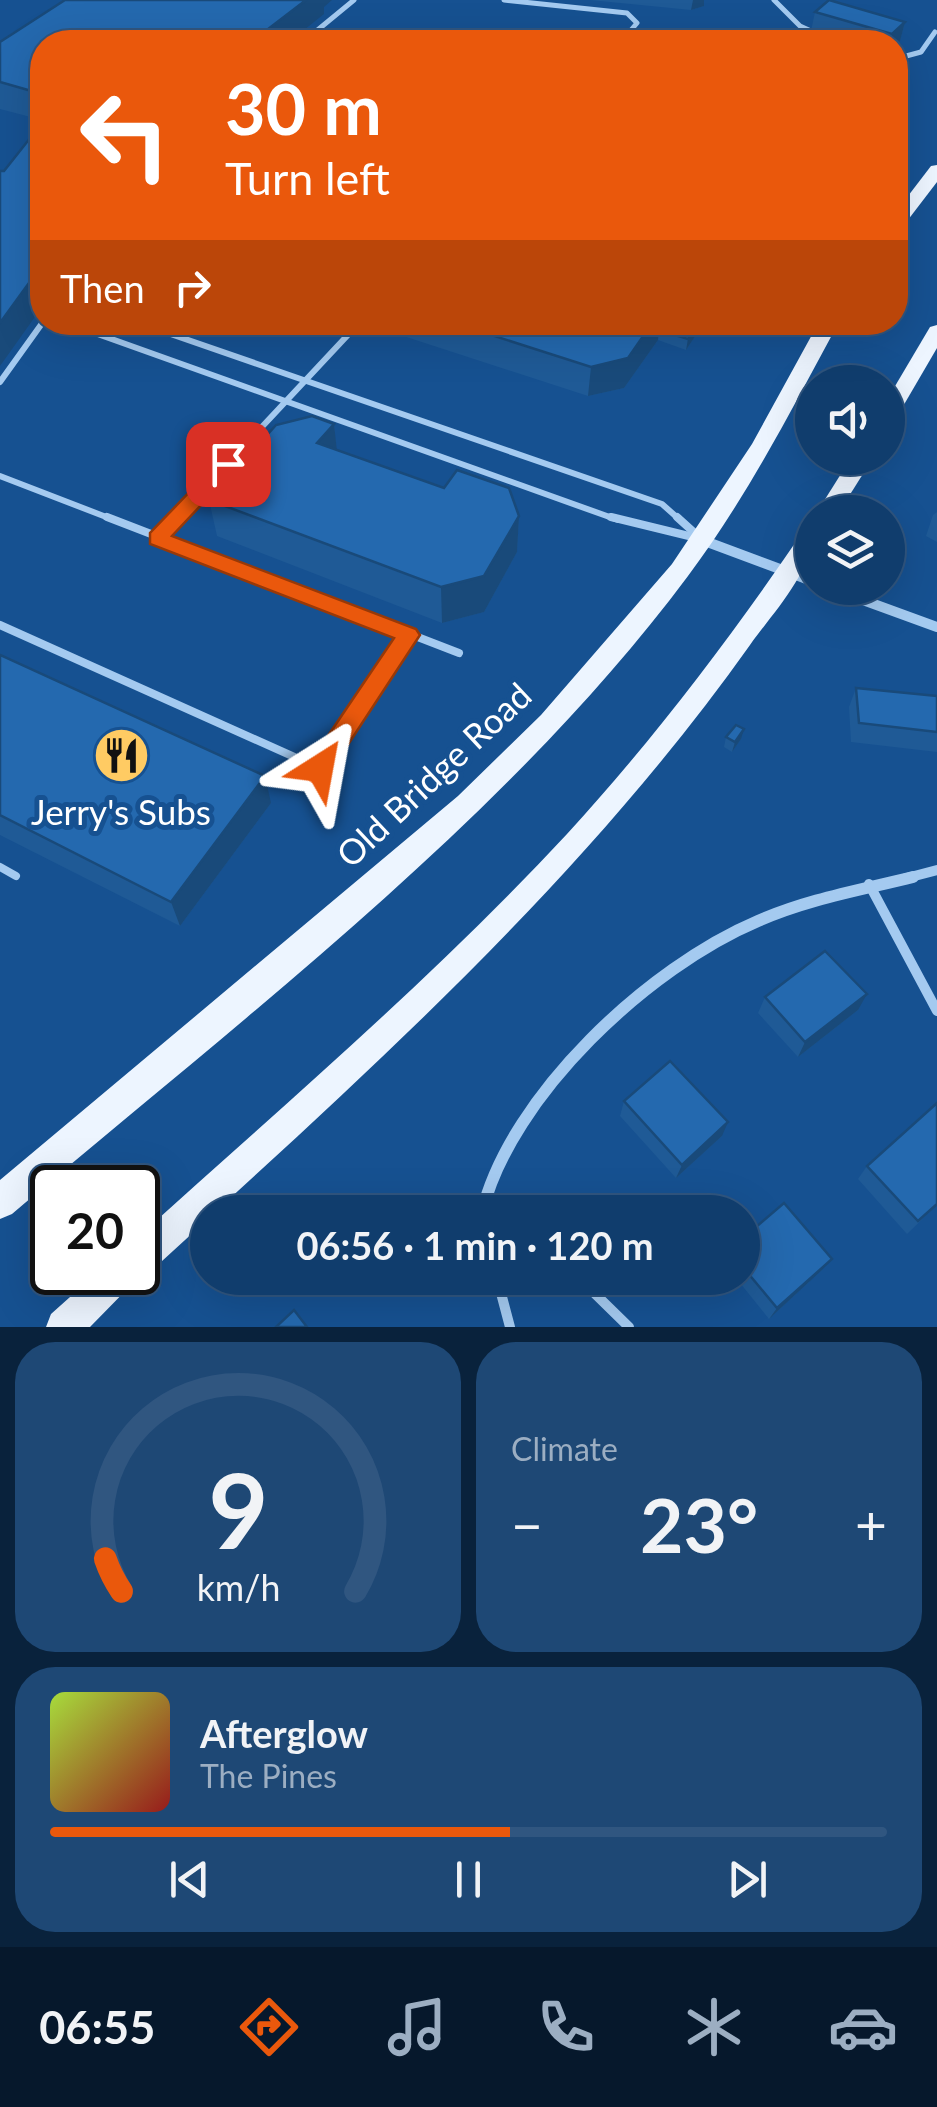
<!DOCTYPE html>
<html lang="en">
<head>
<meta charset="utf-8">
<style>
  body { margin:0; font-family:Lato,sans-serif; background:#1e4875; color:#f1f3f6; height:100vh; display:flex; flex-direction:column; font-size:38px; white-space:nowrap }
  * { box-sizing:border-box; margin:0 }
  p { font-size:32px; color:#9caec2 }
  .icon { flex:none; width:55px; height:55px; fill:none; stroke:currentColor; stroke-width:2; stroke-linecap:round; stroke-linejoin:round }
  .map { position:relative; height:1327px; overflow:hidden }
  .details { display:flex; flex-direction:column; gap:15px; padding:15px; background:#09223c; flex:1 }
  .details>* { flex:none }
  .hud { position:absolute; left:30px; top:30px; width:878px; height:305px; border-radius:40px; box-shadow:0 10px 40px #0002,0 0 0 2px #305680; background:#ea580c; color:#fff; overflow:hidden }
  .buttons { position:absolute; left:795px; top:365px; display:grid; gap:20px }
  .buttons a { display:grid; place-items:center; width:110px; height:110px; border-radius:50%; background:#103d6d; box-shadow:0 10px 40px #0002,0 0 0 2px #305680; font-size:50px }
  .speed { position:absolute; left:30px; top:1165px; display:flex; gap:20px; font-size:50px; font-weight:700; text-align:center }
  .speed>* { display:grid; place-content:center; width:130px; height:130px; border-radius:50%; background:#103d6d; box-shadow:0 10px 40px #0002,0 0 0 2px #305680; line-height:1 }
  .speed .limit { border:5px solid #111; border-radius:15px; background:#fff; color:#111 }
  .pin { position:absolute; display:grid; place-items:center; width:85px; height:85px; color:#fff; margin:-42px; border-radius:20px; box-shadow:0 5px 15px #0006 }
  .me { position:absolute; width:110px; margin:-55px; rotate:34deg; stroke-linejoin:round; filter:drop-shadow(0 0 8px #0008) }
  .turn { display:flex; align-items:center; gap:35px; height:210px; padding:0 30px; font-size:45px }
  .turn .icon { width:130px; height:130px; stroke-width:2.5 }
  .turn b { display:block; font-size:70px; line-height:85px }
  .then { display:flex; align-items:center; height:95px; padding:0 30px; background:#0003; gap:20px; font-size:38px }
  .big { font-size:75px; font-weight:700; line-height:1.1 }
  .details .widget { flex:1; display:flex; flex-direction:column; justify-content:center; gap:15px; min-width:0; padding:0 35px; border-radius:40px; background:#1e4875 }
  .details .dial { align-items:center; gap:0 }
  .dial svg { height:260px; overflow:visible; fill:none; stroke:#305680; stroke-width:7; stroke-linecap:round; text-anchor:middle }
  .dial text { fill:#f1f3f6; stroke:none }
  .song { display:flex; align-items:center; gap:30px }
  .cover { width:120px; height:120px; border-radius:15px; background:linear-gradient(135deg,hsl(80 70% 55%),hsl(0 70% 35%)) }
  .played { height:10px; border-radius:5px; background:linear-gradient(90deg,#ea580c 55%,#305680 55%) }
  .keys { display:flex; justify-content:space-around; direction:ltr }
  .heat { display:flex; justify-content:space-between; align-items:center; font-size:55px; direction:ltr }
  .details .tiles { flex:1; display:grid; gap:15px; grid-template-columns:1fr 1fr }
  .widget:last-child { grid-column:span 2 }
  .trip { position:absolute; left:190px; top:1195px; width:570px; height:100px; border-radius:50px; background:#103d6d; box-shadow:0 10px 40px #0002,0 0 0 2px #305680; font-weight:700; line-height:100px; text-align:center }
  .menu { display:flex; height:160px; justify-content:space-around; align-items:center; background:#06182c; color:#9caec2 }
  .menu .icon { width:70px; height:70px }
  .menu .active { color:#ea580c }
  .menu b { font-size:45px; color:#f1f3f6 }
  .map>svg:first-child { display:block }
</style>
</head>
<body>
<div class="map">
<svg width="937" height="1327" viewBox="0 0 937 1327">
  <rect width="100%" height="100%" fill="#165191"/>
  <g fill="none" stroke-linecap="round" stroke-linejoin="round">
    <g stroke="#a4caf0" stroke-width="5">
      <path d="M504,0L627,13L637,23L621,42"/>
      <path d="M774,0L800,26L835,42"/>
      <path d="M303,42L354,0"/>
      <path d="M895,59L921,52L935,32"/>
    </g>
    <g stroke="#a4caf0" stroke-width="6">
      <path d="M64,322L618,520"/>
      <path d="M136,322L662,504L680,520"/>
      <path d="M0,382L43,322"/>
      <path d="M0,476L114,520"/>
      <path d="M175,520L360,322"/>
    </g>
    <g stroke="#a4caf0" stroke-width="8">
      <path d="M107,517L459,653"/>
      <path d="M611,517L697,538"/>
      <path d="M677,517L698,536"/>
      <path d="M157,539L177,517"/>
      <path d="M0,625L319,768L408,635"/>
      <path d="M0,867L16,876"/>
    </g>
    <g stroke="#a4caf0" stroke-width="10">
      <path d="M869,884L937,1011"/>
      <path d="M497,1278L510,1327"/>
      <path d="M571,1278L584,1283L629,1327"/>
    </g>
    <g stroke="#a4caf0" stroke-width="10">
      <path d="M702,540L812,581"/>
      <path d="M830,588L937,627"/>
      <path d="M903,879L937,870"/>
    </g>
    <path stroke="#a4caf0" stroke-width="12" d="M482,1212C511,1095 649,967 758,921C808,899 861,890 913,877"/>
    <g fill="#edf5ff" fill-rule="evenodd">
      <path d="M937,165V182L901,229L895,230V213L931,166Z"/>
      <path d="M819,322H839C792,409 747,497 688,576C507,819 242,1018 12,1214L0,1219V1180L458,796L541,715L672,564L752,444Z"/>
      <path d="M937,325V348L895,420L888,422V398L930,327Z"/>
      <path d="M851,458H873L839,512H817Z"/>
      <path d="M812,528C815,570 774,611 750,645C598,859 408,1036 215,1212H208V1219L150,1272L139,1277L90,1327H46L51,1314L98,1272H138V1237C283,1106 433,978 567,834C654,739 732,636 804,530Z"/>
    </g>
  </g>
  <g fill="#1f5a96">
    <path d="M590,0H704V6L691,10Z"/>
    <path d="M324,7V14L42,42V120L0,109V42Z"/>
    <path d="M815,12L905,22L900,41L895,46V42H850L811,31Z"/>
    <path d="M387,322H701L700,329L686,350L658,340L624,388L588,396L388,331Z"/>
    <path d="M334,424L336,450L519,516L517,552L484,612L442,623L217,536L209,500Z"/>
    <path d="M937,512V542L926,536L933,515Z"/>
    <path d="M0,655L271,803L180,926L0,835Z"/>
    <path d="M856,688L937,696V752L851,742L849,707Z"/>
    <path d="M726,737L741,739L732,752L724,747Z"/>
    <path d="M765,997L858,1010L798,1057L758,1013Z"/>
    <path d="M624,1101L722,1136L676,1178L620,1116Z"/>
    <path d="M937,1103V1205L907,1234L858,1179L867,1166Z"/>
    <path d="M742,1239L832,1259L822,1270L769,1319L736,1278H742Z"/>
  </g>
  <g fill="#194a7a">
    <path d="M306,0H332L324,7V14L289,42H251Z"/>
    <path d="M693,0H704V6L691,10Z"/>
    <path d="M905,22L900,41L895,46V42H889L892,34Z"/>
    <path d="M42,265V307L0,366V323Z"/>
    <path d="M653,322H670L659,330L658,340L624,388L588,396L591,367Z"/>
    <path d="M699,322H701L700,329L686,350L688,339Z"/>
    <path d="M334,424L338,461L317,443Z"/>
    <path d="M519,516L517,552L484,612L442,623L441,587Z"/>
    <path d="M744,729L741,739L732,752L735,742Z"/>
    <path d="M265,776L271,803L180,926L171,902Z"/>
    <path d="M867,994L858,1010L798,1057L805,1042Z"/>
    <path d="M728,1122L722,1136L676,1178L682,1165Z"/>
    <path d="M832,1259L822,1270L769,1319L777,1308Z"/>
  </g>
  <g fill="#2469af" stroke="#194a7a" stroke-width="2.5">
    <path d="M65,0H306L251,42H42V94L0,82V42Z"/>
    <path d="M829,0L905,22L892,34L815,12Z"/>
    <path d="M658,34L681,40L679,41L654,38Z"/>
    <path d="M636,37L673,40L683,42H631Z"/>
    <path d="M42,123V265L0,323V171H4Z"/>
    <path d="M451,322H653L628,358L591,367Z"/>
    <path d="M665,322H699L688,339L659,330Z"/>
    <path d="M312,416L334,424L317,443L444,488L457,470L509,488L519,516L484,576L441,587L209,500L276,425Z"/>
    <path d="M0,655L265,776L171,902L0,815Z"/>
    <path d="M856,688L937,696V732L859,723Z"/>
    <path d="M736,725L744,729L735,742L726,737Z"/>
    <path d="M825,951L867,994L805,1042L765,997Z"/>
    <path d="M670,1061L728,1122L682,1165L624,1101Z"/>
    <path d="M937,1103V1204L918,1221L867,1166Z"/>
    <path d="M784,1203L832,1259L777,1308L742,1266V1239Z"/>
    <path d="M294,1310L307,1327H276Z"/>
  </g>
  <path fill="#ea580c" stroke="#983908" stroke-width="2.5" d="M228,457L238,464L235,469L172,536L416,629L420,635L328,775H311L307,768L311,761L394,638L150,544V533L221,459Z"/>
  <defs>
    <symbol id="restaurant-disc" viewBox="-11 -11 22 22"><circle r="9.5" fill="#ffcb63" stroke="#165191"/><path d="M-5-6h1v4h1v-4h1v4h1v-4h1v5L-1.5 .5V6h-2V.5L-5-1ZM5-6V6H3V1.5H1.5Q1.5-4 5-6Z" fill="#111"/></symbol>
  </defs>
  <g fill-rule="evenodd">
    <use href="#restaurant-disc" x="90" y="724" width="63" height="63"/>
  </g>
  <g text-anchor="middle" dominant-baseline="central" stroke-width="10" stroke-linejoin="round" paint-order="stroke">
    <g font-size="35" fill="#fff" stroke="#165191">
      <text transform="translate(433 774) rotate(-43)">Old Bridge Road</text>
    </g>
    <g font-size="35" fill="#fff" stroke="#165191">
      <text x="121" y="811">Jerry's Subs</text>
    </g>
  </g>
</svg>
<div class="buttons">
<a><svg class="icon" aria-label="sound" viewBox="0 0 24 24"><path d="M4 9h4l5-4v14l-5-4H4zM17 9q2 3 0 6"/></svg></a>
<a><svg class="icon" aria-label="layers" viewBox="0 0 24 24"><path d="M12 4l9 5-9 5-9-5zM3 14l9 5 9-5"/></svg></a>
</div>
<div class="speed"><div class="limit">20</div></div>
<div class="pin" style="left:228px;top:464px;background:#d93025"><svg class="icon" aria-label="arrive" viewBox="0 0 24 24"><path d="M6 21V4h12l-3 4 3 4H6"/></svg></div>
<svg class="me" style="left:320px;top:768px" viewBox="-20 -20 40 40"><path d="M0-17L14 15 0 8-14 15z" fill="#ea580c" stroke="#fff" stroke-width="4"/></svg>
<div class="trip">06:56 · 1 min · 120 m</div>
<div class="hud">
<div class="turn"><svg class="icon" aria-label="left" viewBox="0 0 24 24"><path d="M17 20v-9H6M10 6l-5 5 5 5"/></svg><div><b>30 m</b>Turn left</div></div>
<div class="then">Then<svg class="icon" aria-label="right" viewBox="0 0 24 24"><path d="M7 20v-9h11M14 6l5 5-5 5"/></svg></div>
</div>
</div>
<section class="details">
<div class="tiles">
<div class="widget dial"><svg viewBox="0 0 100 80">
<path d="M14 69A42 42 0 1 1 86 69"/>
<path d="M14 69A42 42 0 0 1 9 59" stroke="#ea580c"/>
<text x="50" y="56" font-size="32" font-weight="700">9</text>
<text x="50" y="72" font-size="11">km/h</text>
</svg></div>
<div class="widget"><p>Climate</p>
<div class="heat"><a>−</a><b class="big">23°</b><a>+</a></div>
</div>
<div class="widget">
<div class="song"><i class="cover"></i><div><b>Afterglow</b><p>The Pines</p></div></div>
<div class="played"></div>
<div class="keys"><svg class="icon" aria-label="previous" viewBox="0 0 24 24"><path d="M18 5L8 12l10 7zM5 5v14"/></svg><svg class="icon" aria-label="pause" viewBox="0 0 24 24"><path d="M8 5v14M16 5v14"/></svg><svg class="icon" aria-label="next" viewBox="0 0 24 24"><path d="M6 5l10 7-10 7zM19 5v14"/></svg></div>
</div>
</div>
</section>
<nav class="menu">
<b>06:55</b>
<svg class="icon active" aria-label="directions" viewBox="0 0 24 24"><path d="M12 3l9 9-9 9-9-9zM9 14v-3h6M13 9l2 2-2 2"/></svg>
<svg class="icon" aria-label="music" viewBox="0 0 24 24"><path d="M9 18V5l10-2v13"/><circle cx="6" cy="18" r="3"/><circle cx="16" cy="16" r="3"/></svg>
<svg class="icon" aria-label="phone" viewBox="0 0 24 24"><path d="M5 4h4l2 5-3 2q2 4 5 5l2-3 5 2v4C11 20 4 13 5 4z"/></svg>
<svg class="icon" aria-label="climate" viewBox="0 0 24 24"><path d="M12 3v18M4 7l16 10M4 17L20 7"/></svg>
<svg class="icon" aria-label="car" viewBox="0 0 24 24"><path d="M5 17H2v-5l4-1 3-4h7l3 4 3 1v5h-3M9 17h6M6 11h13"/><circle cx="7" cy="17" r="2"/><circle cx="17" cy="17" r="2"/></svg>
</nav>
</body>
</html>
